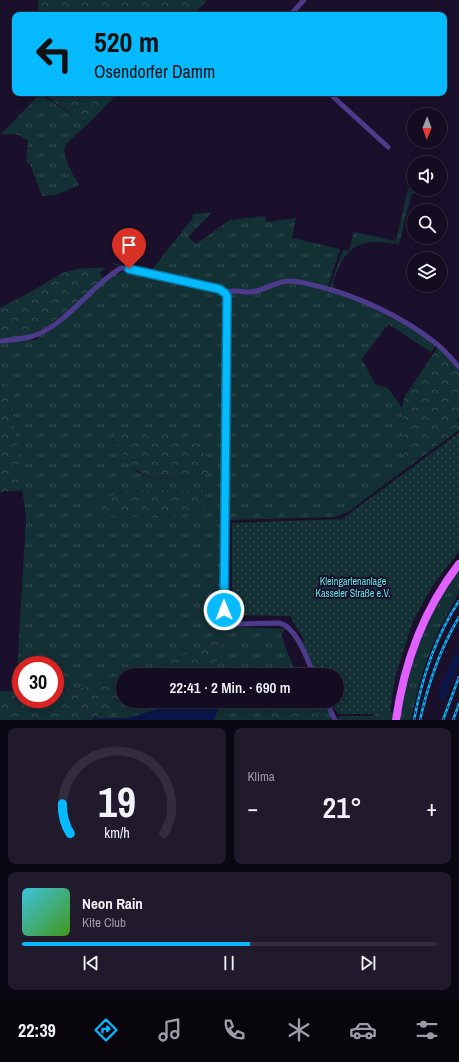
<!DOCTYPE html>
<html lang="de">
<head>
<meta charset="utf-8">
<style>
  body { margin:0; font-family:"Archivo Narrow",sans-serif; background:#211a2d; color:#f1f3f6; height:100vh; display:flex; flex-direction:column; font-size:15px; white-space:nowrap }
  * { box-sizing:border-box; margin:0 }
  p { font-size:13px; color:#9d9ba5 }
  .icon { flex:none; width:22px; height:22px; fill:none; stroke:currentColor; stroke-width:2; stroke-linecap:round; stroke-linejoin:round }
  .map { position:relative; height:720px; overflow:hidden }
  .sheet { display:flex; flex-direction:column; gap:8px; padding:8px; background:#0b0712; flex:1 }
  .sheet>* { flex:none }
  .top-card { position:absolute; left:12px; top:12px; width:435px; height:84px; border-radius:8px; box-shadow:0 2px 10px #0003,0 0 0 1px #332c3e; background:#06baff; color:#111; overflow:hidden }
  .needle { width:26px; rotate:181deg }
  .fabs { position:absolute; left:407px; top:108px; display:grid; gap:8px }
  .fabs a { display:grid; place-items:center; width:40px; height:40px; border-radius:50%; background:#140c20; box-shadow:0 2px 10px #0003,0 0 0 1px #332c3e; font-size:20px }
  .speed { position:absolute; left:12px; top:656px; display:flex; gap:8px; font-size:20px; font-weight:700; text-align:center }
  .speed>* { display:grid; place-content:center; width:52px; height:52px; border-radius:50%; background:#140c20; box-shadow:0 2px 10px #0003,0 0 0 1px #332c3e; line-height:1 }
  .speed .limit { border:6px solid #d22; background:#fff; color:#111 }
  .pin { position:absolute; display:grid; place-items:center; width:34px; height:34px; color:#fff; margin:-41px -17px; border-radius:50% 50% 50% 0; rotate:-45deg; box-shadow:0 0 4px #0007 }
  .pin .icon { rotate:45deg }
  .me { position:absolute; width:44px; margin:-22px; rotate:359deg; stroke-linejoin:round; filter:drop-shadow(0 0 3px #0008) }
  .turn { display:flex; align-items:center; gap:14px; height:84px; padding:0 16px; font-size:18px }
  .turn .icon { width:52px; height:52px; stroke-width:2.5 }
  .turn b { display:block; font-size:28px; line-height:34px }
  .big { font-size:30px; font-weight:600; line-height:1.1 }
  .sheet .widget { flex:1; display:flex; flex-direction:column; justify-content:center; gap:6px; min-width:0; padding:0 14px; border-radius:8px; background:#211a2d }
  .sheet .dial { align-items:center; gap:0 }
  .dial svg { height:104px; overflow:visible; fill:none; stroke:#332c3e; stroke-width:7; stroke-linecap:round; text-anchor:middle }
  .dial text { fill:#f1f3f6; stroke:none }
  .song { display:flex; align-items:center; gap:12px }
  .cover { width:48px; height:48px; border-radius:6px; background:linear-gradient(135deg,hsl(190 70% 55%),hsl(100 70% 35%)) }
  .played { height:4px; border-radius:2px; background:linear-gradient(90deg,#06baff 55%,#332c3e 55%) }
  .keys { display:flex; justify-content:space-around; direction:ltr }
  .heat { display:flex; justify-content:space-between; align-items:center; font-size:22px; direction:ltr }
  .sheet .tiles { flex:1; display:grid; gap:8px; grid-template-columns:1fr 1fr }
  .widget:last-child { grid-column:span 2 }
  .trip { position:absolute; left:116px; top:668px; width:228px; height:40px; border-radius:20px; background:#140c20; box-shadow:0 2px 10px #0003,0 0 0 1px #332c3e; font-weight:600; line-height:40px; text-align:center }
  .tabs { display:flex; height:64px; justify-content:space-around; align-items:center; background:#08050d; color:#9d9ba5 }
  .tabs .icon { width:28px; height:28px }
  .tabs .selected { color:#06baff }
  .tabs b { font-size:18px; color:#f1f3f6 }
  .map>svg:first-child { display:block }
</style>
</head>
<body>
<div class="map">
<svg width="459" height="720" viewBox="0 0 459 720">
  <defs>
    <pattern id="grass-tufts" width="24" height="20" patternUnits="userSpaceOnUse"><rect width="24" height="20" fill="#133035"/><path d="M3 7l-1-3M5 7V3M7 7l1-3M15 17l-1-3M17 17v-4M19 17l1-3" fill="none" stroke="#354d53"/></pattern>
    <pattern id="forest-crowns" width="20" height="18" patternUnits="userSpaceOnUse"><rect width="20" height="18" fill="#133035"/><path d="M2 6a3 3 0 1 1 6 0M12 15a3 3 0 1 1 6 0" fill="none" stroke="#354d53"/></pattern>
    <pattern id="garden-dots" width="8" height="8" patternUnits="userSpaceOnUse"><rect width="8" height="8" fill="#133035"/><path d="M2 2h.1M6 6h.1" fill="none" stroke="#354d53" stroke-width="1.8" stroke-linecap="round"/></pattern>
  </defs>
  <rect width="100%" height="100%" fill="#1a102b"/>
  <g fill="url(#grass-tufts)" fill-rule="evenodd">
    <path d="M40,94L80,120L91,121L66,144C60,156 73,173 79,185L56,195L42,196L30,164L26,161L28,141C20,133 11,133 0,135Z"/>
    <path d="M408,188L437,189C428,193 419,187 411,196L399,244C392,244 384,242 377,242C356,241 344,253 337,272C334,278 330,284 336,289L412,324L443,346L459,364L409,323L330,288V286L343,250L349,251L354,232L396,241Z"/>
    <path d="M212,212L188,237L196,244L230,220L265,216L266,222L296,218L292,238L340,249L328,286L326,287L296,280L256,290L231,289L111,264L112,263L151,271L192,219L193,214Z"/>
    <path d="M125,271L215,290L223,294L225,299L222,616L226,624L233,627L286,629L281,634L288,654L297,675H198L210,669L221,649L220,641L214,642L146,672L136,675H123V679L83,688L55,690V665H21V691H16L26,518L9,385L0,391V343L26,339L37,340L40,335L112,276ZM126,460L208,473C186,477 160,484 139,473C134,470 130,464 126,460ZM151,490L205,491V507L178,516L157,518L105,515L87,507L96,502L125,491Z"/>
    <path d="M288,282C342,289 390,315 435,344V346L431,352L388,324L362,359L375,384L388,388L402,408L405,461L404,470L348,512L335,517L229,520L227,517L229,295L230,293L246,294Z"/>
    <path d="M459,568V593L438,632L424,668L418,689L411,720H398L405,684L428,619Z"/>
    <path d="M123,700V701H185L129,718L94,719L116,702Z"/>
    <path d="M221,701H272L261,720H214Z"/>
    <path d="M312,706H326L332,718L330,720H321Z"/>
  </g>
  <g fill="url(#forest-crowns)">
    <path d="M38,0H207L193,15H38Z"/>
    <path d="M42,93H118L91,121L80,120Z"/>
    <path d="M91,268H105L100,273L103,278L66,313L48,326L30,335L0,340V308L29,293L62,273L77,269Z"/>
    <path d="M438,347L459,370V418L457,420L459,422V430L404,470L405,461L402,408L405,396Z"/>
    <path d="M9,385L23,490L0,492V391Z"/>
    <path d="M126,429L173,435L197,443L209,460L208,473C175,479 141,488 122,453C117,445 113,440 114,431Z"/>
    <path d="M151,490L206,491L205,507L178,516L157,518L105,515L90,511L87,507L96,502L125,491Z"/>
    <path d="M220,641L221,649L218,659L210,669L198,675H136L146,672L214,642Z"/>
    <path d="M123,679V700L116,702L92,720H0V691H21V699H55V690L83,688Z"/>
    <path d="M272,701H309L321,720H261Z"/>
    <path d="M390,712H393L392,720H338L337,718L341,716H373L374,714Z"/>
  </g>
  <path fill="url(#garden-dots)" d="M459,433V551L431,588L413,621L395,678L390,712L374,714H339L333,708L330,701H337V675H319L315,670L302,643L304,640L290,616L232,615V523L342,519Z"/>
  <g fill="#0a164a">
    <path d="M459,647V663L444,700L440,699L438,697L443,680Z"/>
    <path d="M185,701H221L214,720H92L94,719L129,718Z"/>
  </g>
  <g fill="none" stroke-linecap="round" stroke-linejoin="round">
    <g stroke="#4c3b8a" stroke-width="5">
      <path d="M290,15L304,0"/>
      <path d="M329,93L388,147"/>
      <path d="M225,293L227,301L224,576L225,615L227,621L237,624L279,623C297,627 307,659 314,675"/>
      <path d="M225,293C233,288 243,293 252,292C265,290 277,281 290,281C299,281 308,284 317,286C358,296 400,316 433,341C443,348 451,358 459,367"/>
      <path d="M0,341C11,340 23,339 33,336C68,324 90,286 121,268L219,289L225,293"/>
      <path d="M326,701L335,720"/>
    </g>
    <path stroke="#e061ff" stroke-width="8" d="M396,720C404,664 424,609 459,564"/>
    <defs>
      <g id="rail">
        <path d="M414,720C422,678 435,637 459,601"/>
        <path d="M420,720C428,684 440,649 459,617"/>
        <path d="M443,720L459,677"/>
        <path d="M453,720L459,704"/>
      </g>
    </defs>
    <use href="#rail" stroke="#06baff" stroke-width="2.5"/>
    <use href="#rail" stroke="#1a102b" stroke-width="1" stroke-dasharray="3" stroke-linecap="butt"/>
  </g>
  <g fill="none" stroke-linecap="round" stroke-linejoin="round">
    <defs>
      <path id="route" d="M129,269L219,289L225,293L227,296L224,610"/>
    </defs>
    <use href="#route" stroke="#0479a6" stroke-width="10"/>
    <use href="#route" stroke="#06baff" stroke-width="7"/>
  </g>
  <g text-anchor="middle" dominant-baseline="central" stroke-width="4" stroke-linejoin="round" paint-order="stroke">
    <g font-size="10" fill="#63e3d9" stroke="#1a102b">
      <text x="353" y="581">Kleingartenanlage<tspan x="353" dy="12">Kasseler Straße e.V.</tspan></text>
    </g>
  </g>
</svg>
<div class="fabs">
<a><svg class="needle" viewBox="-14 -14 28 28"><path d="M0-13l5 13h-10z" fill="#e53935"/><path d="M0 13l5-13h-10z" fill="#9d9ba5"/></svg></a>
<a><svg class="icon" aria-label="sound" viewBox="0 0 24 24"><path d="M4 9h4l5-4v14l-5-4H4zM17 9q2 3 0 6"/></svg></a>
<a><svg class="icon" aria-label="search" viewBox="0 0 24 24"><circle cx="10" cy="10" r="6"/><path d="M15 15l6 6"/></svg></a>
<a><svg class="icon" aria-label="layers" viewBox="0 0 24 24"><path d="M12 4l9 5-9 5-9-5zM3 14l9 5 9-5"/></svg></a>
</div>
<div class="speed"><div class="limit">30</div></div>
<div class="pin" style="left:129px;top:269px;background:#d93025"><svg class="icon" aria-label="arrive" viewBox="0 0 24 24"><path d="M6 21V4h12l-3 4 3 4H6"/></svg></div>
<svg class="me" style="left:224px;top:610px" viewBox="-20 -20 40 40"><circle r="17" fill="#06baff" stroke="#fff" stroke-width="3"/><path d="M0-11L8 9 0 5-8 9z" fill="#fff"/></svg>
<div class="trip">22:41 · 2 Min. · 690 m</div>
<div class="top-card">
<div class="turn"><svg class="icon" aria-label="left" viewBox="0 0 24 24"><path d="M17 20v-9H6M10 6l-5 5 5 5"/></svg><div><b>520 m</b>Osendorfer Damm</div></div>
</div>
</div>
<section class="sheet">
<div class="tiles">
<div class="widget dial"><svg viewBox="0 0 100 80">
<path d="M14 69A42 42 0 1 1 86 69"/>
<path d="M14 69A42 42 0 0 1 8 46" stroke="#06baff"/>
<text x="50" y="56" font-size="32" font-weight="700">19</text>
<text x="50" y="72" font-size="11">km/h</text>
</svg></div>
<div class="widget"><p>Klima</p>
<div class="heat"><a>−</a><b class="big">21°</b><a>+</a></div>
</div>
<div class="widget">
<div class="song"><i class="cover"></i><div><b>Neon Rain</b><p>Kite Club</p></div></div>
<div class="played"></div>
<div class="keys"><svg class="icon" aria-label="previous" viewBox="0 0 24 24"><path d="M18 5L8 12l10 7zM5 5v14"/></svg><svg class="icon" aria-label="pause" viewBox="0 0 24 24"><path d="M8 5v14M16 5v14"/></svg><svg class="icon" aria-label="next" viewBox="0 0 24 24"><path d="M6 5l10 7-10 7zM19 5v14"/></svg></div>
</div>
</div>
</section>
<nav class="tabs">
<b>22:39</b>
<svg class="icon selected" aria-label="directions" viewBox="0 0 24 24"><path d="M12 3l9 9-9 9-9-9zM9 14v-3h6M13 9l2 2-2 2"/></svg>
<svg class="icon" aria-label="music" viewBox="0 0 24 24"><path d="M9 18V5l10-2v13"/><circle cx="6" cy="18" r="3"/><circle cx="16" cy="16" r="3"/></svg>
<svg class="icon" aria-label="phone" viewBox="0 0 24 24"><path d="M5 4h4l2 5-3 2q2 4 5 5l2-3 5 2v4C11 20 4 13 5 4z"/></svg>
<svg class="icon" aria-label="climate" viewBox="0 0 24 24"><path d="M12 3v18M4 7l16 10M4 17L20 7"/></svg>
<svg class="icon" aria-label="car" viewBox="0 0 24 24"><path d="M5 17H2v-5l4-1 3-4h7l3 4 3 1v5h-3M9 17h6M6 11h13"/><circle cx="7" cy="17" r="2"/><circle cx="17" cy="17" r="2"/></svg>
<svg class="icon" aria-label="filters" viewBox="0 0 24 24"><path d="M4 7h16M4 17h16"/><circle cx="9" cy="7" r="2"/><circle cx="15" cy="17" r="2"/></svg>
</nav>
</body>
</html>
